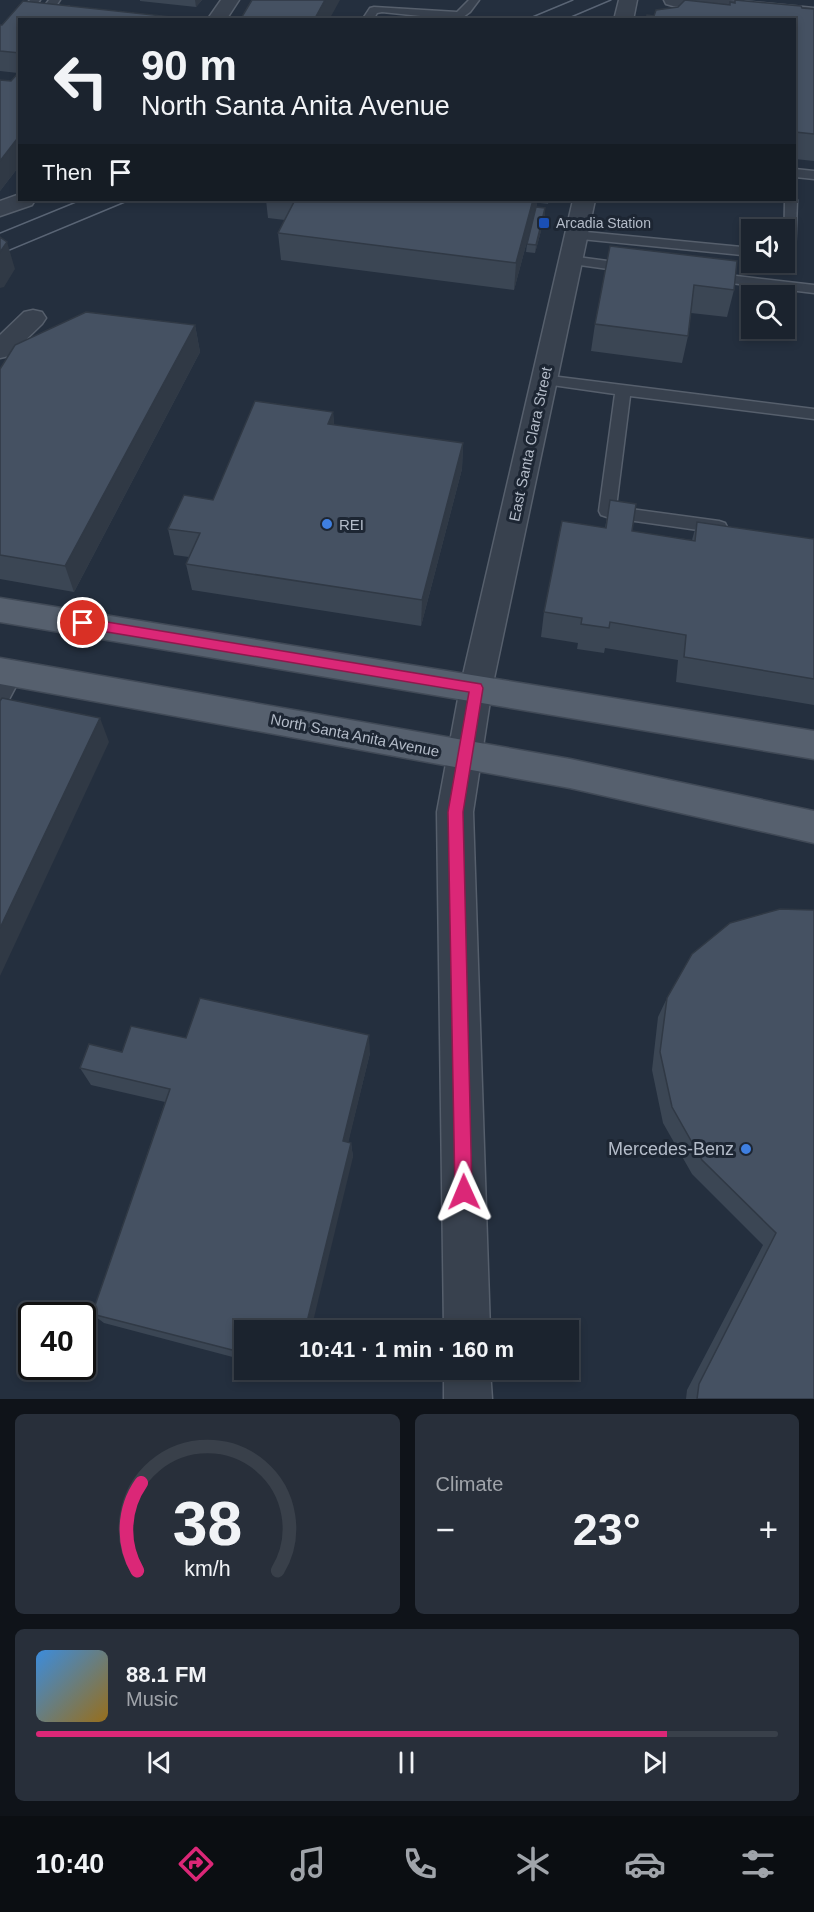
<!DOCTYPE html>
<html lang="en">
<head>
<meta charset="utf-8">
<style>
  body { margin:0; font-family:Arial,sans-serif; background:#282f3a; color:#f1f3f6; height:100vh; display:flex; flex-direction:column; font-size:22px; white-space:nowrap }
  * { box-sizing:border-box; margin:0 }
  p { font-size:20px; color:#a0a4aa }
  .icon { flex:none; width:33px; height:33px; fill:none; stroke:currentColor; stroke-width:2; stroke-linecap:round; stroke-linejoin:round }
  .map { position:relative; height:1399px; overflow:hidden }
  .side { display:flex; flex-direction:column; gap:15px; padding:15px; background:#0f1319; flex:1 }
  .side>* { flex:none }
  .top-card { position:absolute; left:18px; top:18px; width:778px; height:183px; border-radius:0px; box-shadow:0 3px 9px #0003,0 0 0 2px #39404a; background:#1b232e; color:#f1f3f6; overflow:hidden }
  .fabs { position:absolute; left:741px; top:219px; display:grid; gap:12px }
  .fabs a { display:grid; place-items:center; width:54px; height:54px; border-radius:0px; background:#1b232e; box-shadow:0 3px 9px #0003,0 0 0 2px #39404a; font-size:30px }
  .speed { position:absolute; left:18px; top:1302px; display:flex; gap:12px; font-size:30px; font-weight:700; text-align:center }
  .speed>* { display:grid; place-content:center; width:78px; height:78px; border-radius:50%; background:#1b232e; box-shadow:0 3px 9px #0003,0 0 0 2px #39404a; line-height:1 }
  .speed .limit { border:3px solid #111; border-radius:9px; background:#fff; color:#111 }
  .pin { position:absolute; display:grid; place-items:center; width:51px; height:51px; color:#fff; margin:-26px; border:3px solid #fff; border-radius:50%; box-shadow:0 2px 6px #0007 }
  .me { position:absolute; width:66px; margin:-33px; rotate:359deg; stroke-linejoin:round; filter:drop-shadow(0 0 4px #0008) }
  .turn { display:flex; align-items:center; gap:21px; height:126px; padding:0 24px; font-size:27px }
  .turn .icon { width:78px; height:78px; stroke-width:2.5 }
  .turn b { display:block; font-size:42px; line-height:51px }
  .then { display:flex; align-items:center; height:57px; padding:0 24px; background:#0003; gap:12px; font-size:22px }
  .big { font-size:45px; font-weight:700; line-height:1.1 }
  .side .card { flex:1; display:flex; flex-direction:column; justify-content:center; gap:9px; min-width:0; padding:0 21px; border-radius:9px; background:#282f3a }
  .side .dial { align-items:center; gap:0 }
  .dial svg { height:156px; overflow:visible; fill:none; stroke:#39404a; stroke-width:7; stroke-linecap:round; text-anchor:middle }
  .dial text { fill:#f1f3f6; stroke:none }
  .song { display:flex; align-items:center; gap:18px }
  .cover { width:72px; height:72px; border-radius:9px; background:linear-gradient(135deg,hsl(210 70% 55%),hsl(40 70% 35%)) }
  .played { height:6px; border-radius:3px; background:linear-gradient(90deg,#db2777 85%,#39404a 85%) }
  .keys { display:flex; justify-content:space-around; direction:ltr }
  .heat { display:flex; justify-content:space-between; align-items:center; font-size:33px; direction:ltr }
  .side .tiles { flex:1; display:grid; gap:15px; grid-template-columns:1fr 1fr }
  .card:last-child { grid-column:span 2 }
  .trip { position:absolute; left:234px; top:1320px; width:345px; height:60px; border-radius:0px; background:#1b232e; box-shadow:0 3px 9px #0003,0 0 0 2px #39404a; font-weight:700; line-height:60px; text-align:center }
  .tabs { display:flex; height:96px; justify-content:space-around; align-items:center; background:#0b0e12; color:#a0a4aa }
  .tabs .icon { width:42px; height:42px }
  .tabs .selected { color:#db2777 }
  .tabs b { font-size:27px; color:#f1f3f6 }
  .map>svg:first-child { display:block }
</style>
</head>
<body>
<div class="map">
<svg width="814" height="1399" viewBox="0 0 814 1399">
  <rect width="100%" height="100%" fill="#242f3e"/>
  <g fill="none" stroke-linecap="round" stroke-linejoin="round">
    <defs>
      <g id="service">
        <path d="M30,0H40L25,20H20V26L4,45L0,46V36Z"/>
        <path d="M49,0H60L56,6L69,7L74,10L69,13L44,10L43,8Z"/>
        <path d="M469,0H479L470,12L459,20L382,12L377,13L373,20H362L370,8L374,7L457,12Z"/>
        <path d="M795,169L814,171V179L795,177Z"/>
        <path d="M795,197L797,200L795,256L793,259L784,260L785,200H795Z"/>
        <path d="M576,231L752,248V256L571,238L570,235Z"/>
        <path d="M570,256L630,264L637,268L630,272L565,263L563,260Z"/>
        <path d="M711,273L814,285V293L706,280L704,277L706,274Z"/>
        <path d="M543,375L814,409V419L630,396L616,507L719,521L725,523L727,527L725,531L719,533L607,517L601,515L599,511L615,394L538,383L536,380L538,377Z"/>
        <path d="M14,666L20,668L23,673L6,705L0,707V683L8,668Z"/>
      </g>
      <g id="minor">
        <path d="M221,0H239L226,20H207Z"/>
        <path d="M20,194V200H35L32,205L0,216V201Z"/>
        <path d="M33,310L42,312L46,318L42,324L9,356L0,358V335L24,312Z"/>
      </g>
      <g id="tertiary">
        <path d="M619,0H637L633,20H614Z"/>
        <path d="M664,0H730L814,8V20L673,6L666,4Z"/>
        <path d="M573,200H595L492,688L473,812L490,1330H444L437,812L460,688Z"/>
        <path d="M444,1370H490L492,1399H444Z"/>
      </g>
      <g id="primary">
        <path d="M0,598L814,731V759L0,622Z"/>
        <path d="M0,658L570,759L814,811V843L570,788L0,684Z"/>
      </g>
    </defs>
    <use href="#service" stroke="#565f6c" stroke-width="3"/>
    <use href="#minor" stroke="#565f6c" stroke-width="3"/>
    <use href="#tertiary" stroke="#565f6c" stroke-width="3"/>
    <use href="#primary" stroke="#414a57" stroke-width="3"/>
    <use href="#service" fill="#38414e" fill-rule="evenodd"/>
    <use href="#minor" fill="#38414e" fill-rule="evenodd"/>
    <use href="#tertiary" fill="#38414e" fill-rule="evenodd"/>
    <use href="#primary" fill="#56606e" fill-rule="evenodd"/>
    <g stroke="#5a6575" stroke-width="1.5">
      <path d="M525,20L573,0"/>
      <path d="M564,20L611,0"/>
      <path d="M0,233L81,200"/>
      <path d="M0,254L130,200"/>
    </g>
  </g>
  <g fill="#3b4654">
    <path d="M140,0H202L196,7L140,1Z"/>
    <path d="M23,1L172,17V20H20V165L0,191V80L11,81L18,73L0,71V25H2Z"/>
    <path d="M730,5L814,9V161L795,159V20L654,16Z"/>
    <path d="M266,200H538L514,290L281,260L278,233L285,220L268,218Z"/>
    <path d="M540,200H549L548,204L540,203Z"/>
    <path d="M545,208V216L535,253L526,252L527,244Z"/>
    <path d="M610,246L734,290L727,317L691,313L688,336L682,363L591,351L595,324Z"/>
    <path d="M195,325L200,352L74,592L0,579V369Z"/>
    <path d="M333,412L334,425L463,443L462,469L421,626L192,590L186,564L189,557L174,555L168,529L213,500Z"/>
    <path d="M610,500L632,531L692,540L697,522L814,539V705L676,682L678,660L605,648L604,653L577,649L578,643L541,637L544,612L605,528Z"/>
    <path d="M730,923L814,1399H686L687,1390L763,1245L692,1174L663,1123L652,1070L658,1017L667,998Z"/>
    <path d="M186,1038L370,1053L348,1142L351,1143L353,1157L244,1330V1360L104,1323L92,1314L165,1102L91,1085L80,1068L122,1052Z"/>
    <path d="M283,1370H302L301,1374Z"/>
  </g>
  <g fill="#303945">
    <path d="M195,0H202L196,7Z"/>
    <path d="M325,0H340L329,20H314Z"/>
    <path d="M20,135V165L0,191V161Z"/>
    <path d="M533,200H538L514,290L516,263Z"/>
    <path d="M545,208V216L535,253L536,245Z"/>
    <path d="M7,242L15,269L4,287L0,288V252Z"/>
    <path d="M195,325L200,352L74,592L65,566Z"/>
    <path d="M333,412L335,438L328,424Z"/>
    <path d="M463,443L462,469L421,626L422,600Z"/>
    <path d="M100,718L109,742L0,976V928Z"/>
    <path d="M369,1035L370,1053L345,1156L343,1141Z"/>
    <path d="M351,1143L353,1157L311,1330H305Z"/>
  </g>
  <g fill="#455162" stroke="#303945" stroke-width="1.5">
    <path d="M252,0H325L314,20H240Z"/>
    <path d="M685,0L730,5V2L735,3V0L801,6L802,8L814,9V134L795,132V20H646L647,15L654,16L656,10L678,7Z"/>
    <path d="M23,1L172,17L170,20H20V53L0,51V25H2Z"/>
    <path d="M20,71V135L0,161V80L11,81Z"/>
    <path d="M295,200H533L516,263L278,233Z"/>
    <path d="M536,207L545,208L536,245L527,244Z"/>
    <path d="M0,237L7,242L0,252Z"/>
    <path d="M610,246L737,261L734,290L694,285L688,336L595,324Z"/>
    <path d="M86,312L195,325L65,566L0,555V369L15,345Z"/>
    <path d="M255,401L333,412L328,424L463,443L422,600L186,564L200,533L168,529L184,495L213,500Z"/>
    <path d="M610,500L636,504L632,531L695,541L697,522L814,539V679L684,657L686,635L610,622L609,628L581,624L582,618L544,612L562,521L606,528Z"/>
    <path d="M2,698L100,718L0,928V701Z"/>
    <path d="M780,909L814,910V1399H697L699,1384L776,1233L702,1160L672,1107L660,1052L667,998L692,954L730,923Z"/>
    <path d="M200,998L369,1035L343,1141L351,1143L305,1330H244V1353L92,1314L170,1089L80,1068L89,1044L122,1052L131,1026L186,1038Z"/>
  </g>
  <path fill="#db2777" stroke="#8e194d" stroke-width="1.5" d="M83,618L481,684L483,688L463,812L472,1192L470,1199L464,1201L457,1199L455,1192L448,812L469,692L83,628L76,623Z"/>
  <rect fill="#1a4fb4" stroke="#1d2633" stroke-width="2" x="538" y="217" width="12" height="12" rx="3"/>
  <g fill="#3f7fe0" stroke="#1d2633" stroke-width="2">
    <circle cx="327" cy="524" r="6"/>
    <circle cx="746" cy="1149" r="6"/>
  </g>
  <g text-anchor="middle" dominant-baseline="central" stroke-width="6" stroke-linejoin="round" paint-order="stroke">
    <g font-size="14" fill="#b4bcc9" stroke="#1d2633" text-anchor="start">
      <text x="556" y="223">Arcadia Station</text>
    </g>
    <g font-size="15" fill="#b4bcc9" stroke="#1d2633">
      <text transform="translate(530 444) rotate(-78)">East Santa Clara Street</text>
      <text transform="translate(355 735) rotate(11)">North Santa Anita Avenue</text>
    </g>
    <g font-size="15" fill="#b4bcc9" stroke="#1d2633" text-anchor="start">
      <text x="339" y="524">REI</text>
    </g>
    <g font-size="18" fill="#b4bcc9" stroke="#1d2633" text-anchor="end">
      <text x="734" y="1149">Mercedes-Benz</text>
    </g>
  </g>
</svg>
<div class="fabs">
<a><svg class="icon" aria-label="sound" viewBox="0 0 24 24"><path d="M4 9h4l5-4v14l-5-4H4zM17 9q2 3 0 6"/></svg></a>
<a><svg class="icon" aria-label="search" viewBox="0 0 24 24"><circle cx="10" cy="10" r="6"/><path d="M15 15l6 6"/></svg></a>
</div>
<div class="speed"><div class="limit">40</div></div>
<div class="pin" style="left:83px;top:623px;background:#d93025"><svg class="icon" aria-label="arrive" viewBox="0 0 24 24"><path d="M6 21V4h12l-3 4 3 4H6"/></svg></div>
<svg class="me" style="left:464px;top:1192px" viewBox="-20 -20 40 40"><path d="M0-17L14 15 0 8-14 15z" fill="#db2777" stroke="#fff" stroke-width="4"/></svg>
<div class="trip">10:41 · 1 min · 160 m</div>
<div class="top-card">
<div class="turn"><svg class="icon" aria-label="left" viewBox="0 0 24 24"><path d="M17 20v-9H6M10 6l-5 5 5 5"/></svg><div><b>90 m</b>North Santa Anita Avenue</div></div>
<div class="then">Then<svg class="icon" aria-label="arrive" viewBox="0 0 24 24"><path d="M6 21V4h12l-3 4 3 4H6"/></svg></div>
</div>
</div>
<section class="side">
<div class="tiles">
<div class="card dial"><svg viewBox="0 0 100 80">
<path d="M14 69A42 42 0 1 1 86 69"/>
<path d="M14 69A42 42 0 0 1 16 24" stroke="#db2777"/>
<text x="50" y="56" font-size="32" font-weight="700">38</text>
<text x="50" y="72" font-size="11">km/h</text>
</svg></div>
<div class="card"><p>Climate</p>
<div class="heat"><a>−</a><b class="big">23°</b><a>+</a></div>
</div>
<div class="card">
<div class="song"><i class="cover"></i><div><b>88.1 FM</b><p>Music</p></div></div>
<div class="played"></div>
<div class="keys"><svg class="icon" aria-label="previous" viewBox="0 0 24 24"><path d="M18 5L8 12l10 7zM5 5v14"/></svg><svg class="icon" aria-label="pause" viewBox="0 0 24 24"><path d="M8 5v14M16 5v14"/></svg><svg class="icon" aria-label="next" viewBox="0 0 24 24"><path d="M6 5l10 7-10 7zM19 5v14"/></svg></div>
</div>
</div>
</section>
<nav class="tabs">
<b>10:40</b>
<svg class="icon selected" aria-label="directions" viewBox="0 0 24 24"><path d="M12 3l9 9-9 9-9-9zM9 14v-3h6M13 9l2 2-2 2"/></svg>
<svg class="icon" aria-label="music" viewBox="0 0 24 24"><path d="M9 18V5l10-2v13"/><circle cx="6" cy="18" r="3"/><circle cx="16" cy="16" r="3"/></svg>
<svg class="icon" aria-label="phone" viewBox="0 0 24 24"><path d="M5 4h4l2 5-3 2q2 4 5 5l2-3 5 2v4C11 20 4 13 5 4z"/></svg>
<svg class="icon" aria-label="climate" viewBox="0 0 24 24"><path d="M12 3v18M4 7l16 10M4 17L20 7"/></svg>
<svg class="icon" aria-label="car" viewBox="0 0 24 24"><path d="M5 17H2v-5l4-1 3-4h7l3 4 3 1v5h-3M9 17h6M6 11h13"/><circle cx="7" cy="17" r="2"/><circle cx="17" cy="17" r="2"/></svg>
<svg class="icon" aria-label="filters" viewBox="0 0 24 24"><path d="M4 7h16M4 17h16"/><circle cx="9" cy="7" r="2"/><circle cx="15" cy="17" r="2"/></svg>
</nav>
</body>
</html>
